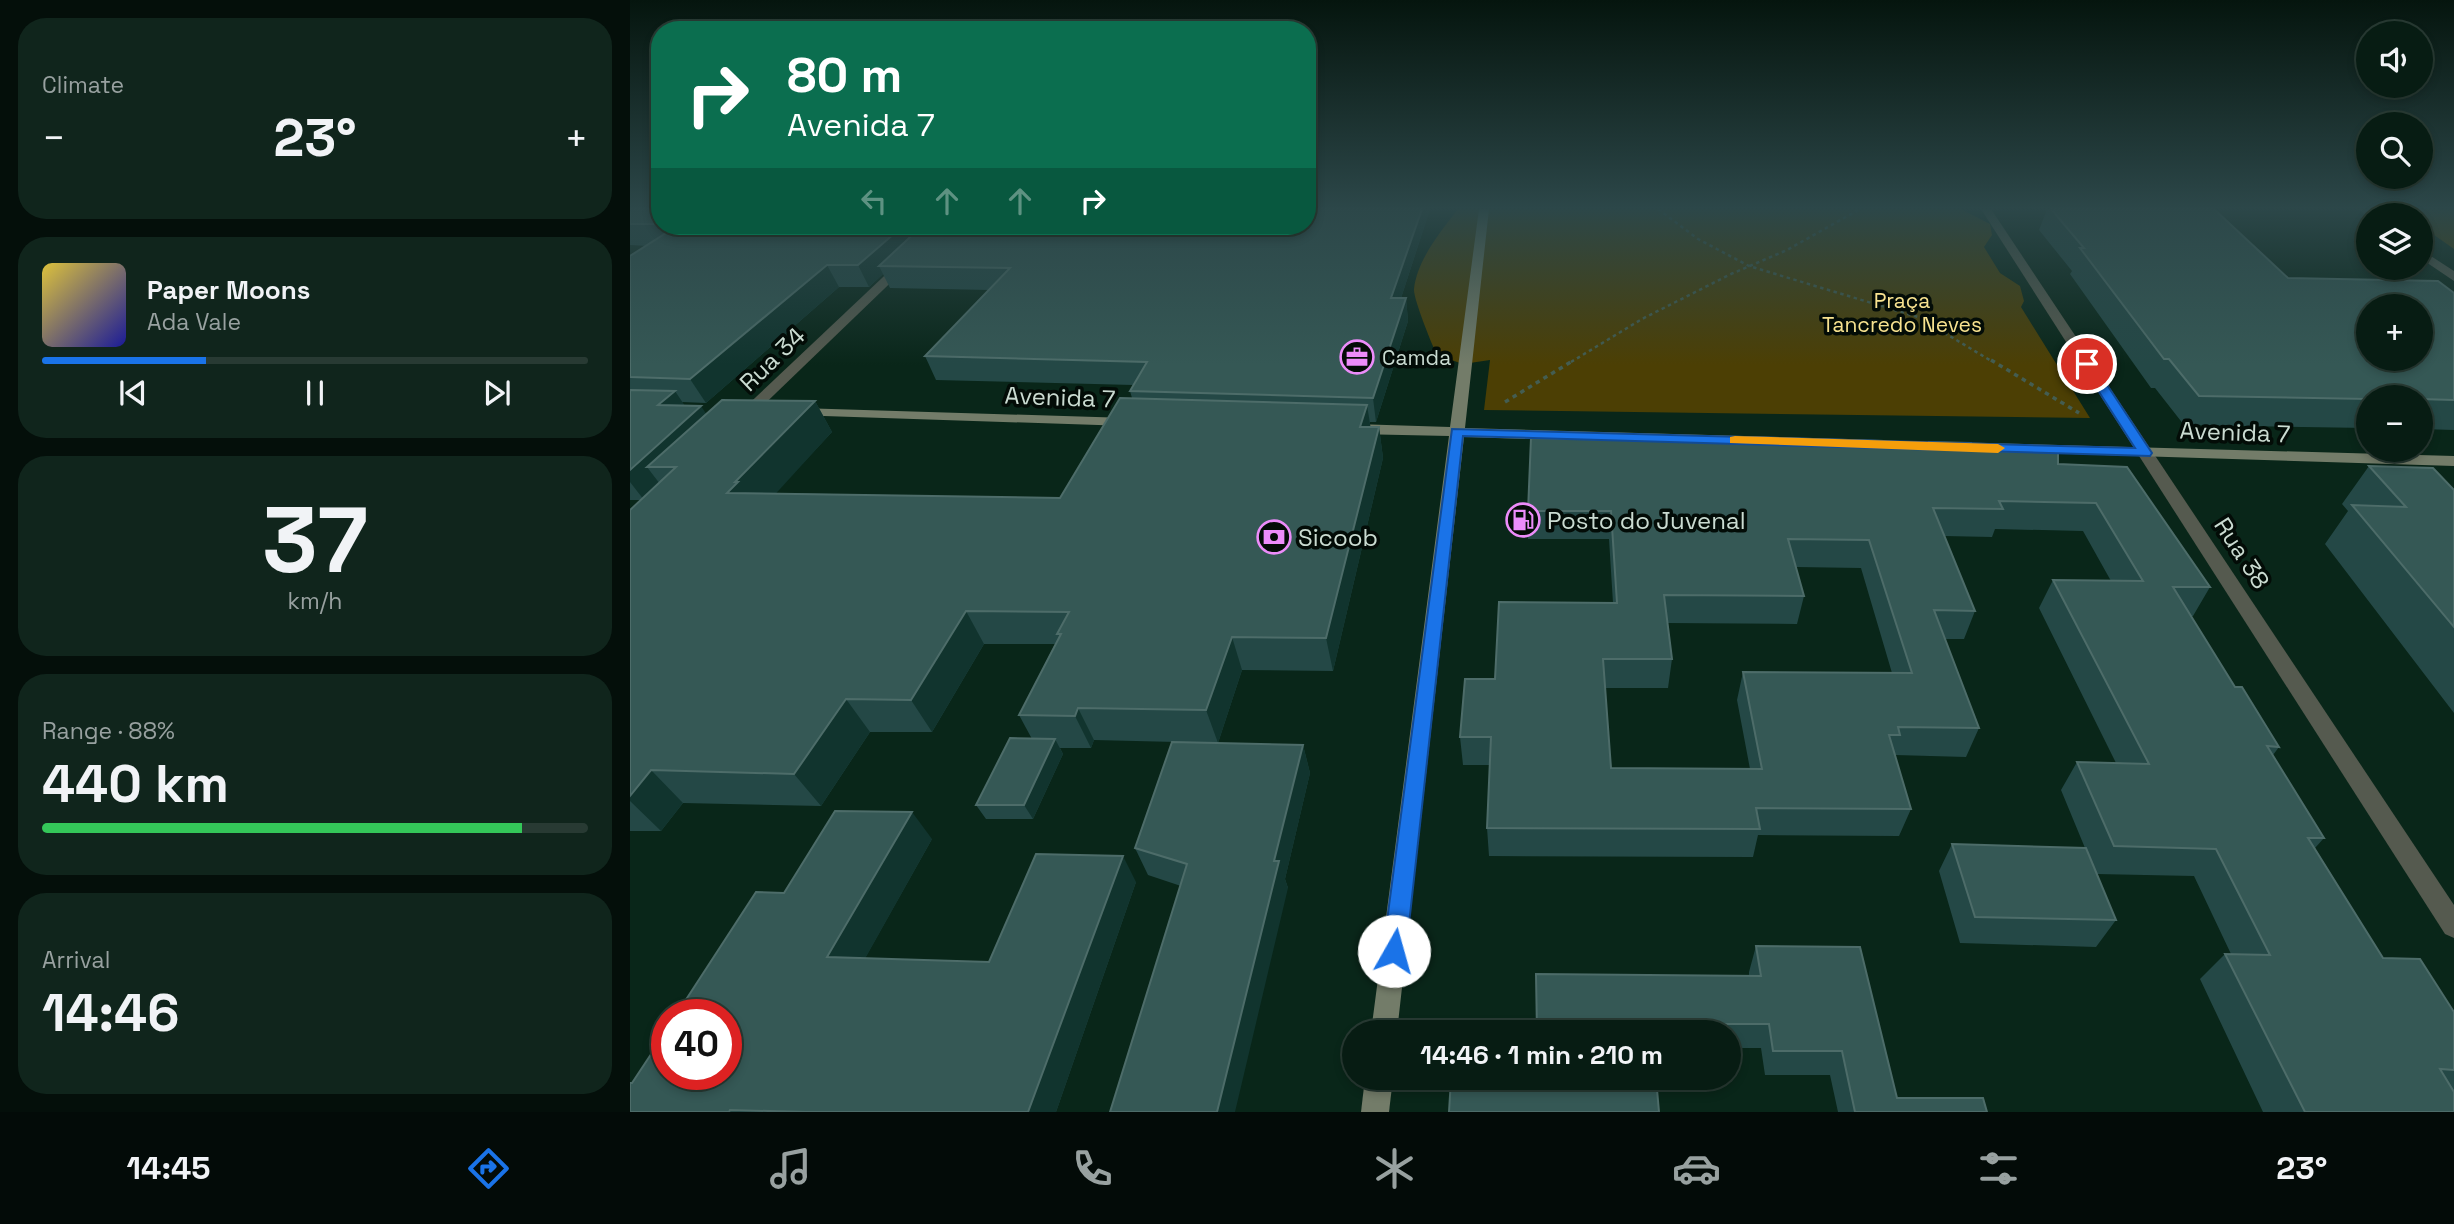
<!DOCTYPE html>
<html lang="en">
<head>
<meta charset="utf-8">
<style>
  body { margin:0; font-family:"Space Grotesk",sans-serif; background:#10251c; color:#f1f3f6; height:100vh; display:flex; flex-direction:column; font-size:26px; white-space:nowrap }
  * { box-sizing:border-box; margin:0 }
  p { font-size:23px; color:#98a1a0 }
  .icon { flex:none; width:38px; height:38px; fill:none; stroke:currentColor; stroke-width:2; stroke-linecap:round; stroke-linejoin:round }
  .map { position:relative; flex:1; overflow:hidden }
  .drawer { display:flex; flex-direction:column; gap:18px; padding:18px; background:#040f0a; width:630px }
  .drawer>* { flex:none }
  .guide { position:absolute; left:21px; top:21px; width:665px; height:214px; border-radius:28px; box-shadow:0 4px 10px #0003,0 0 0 2px #283a33; background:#0b6e4f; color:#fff; overflow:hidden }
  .fabs { position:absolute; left:1726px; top:21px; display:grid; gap:14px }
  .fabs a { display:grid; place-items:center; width:77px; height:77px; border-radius:50%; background:#071c13; box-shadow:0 4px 10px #0003,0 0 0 2px #283a33; font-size:35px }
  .speed { position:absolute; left:21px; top:999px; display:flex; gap:14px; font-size:35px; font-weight:700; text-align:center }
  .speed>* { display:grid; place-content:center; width:91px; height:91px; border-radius:50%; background:#071c13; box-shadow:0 4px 10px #0003,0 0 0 2px #283a33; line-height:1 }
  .speed .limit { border:10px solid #d22; background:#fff; color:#111 }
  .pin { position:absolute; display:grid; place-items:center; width:60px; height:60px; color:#fff; margin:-30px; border:4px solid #fff; border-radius:50%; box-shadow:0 2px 7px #0007 }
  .me { position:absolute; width:77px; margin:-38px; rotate:7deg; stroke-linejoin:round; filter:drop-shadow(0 0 5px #0008) }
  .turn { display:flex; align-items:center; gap:24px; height:147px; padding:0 21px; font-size:32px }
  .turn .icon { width:91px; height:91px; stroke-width:2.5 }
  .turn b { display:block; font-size:49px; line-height:60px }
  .lanes { display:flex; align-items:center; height:66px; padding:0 21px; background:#0003; justify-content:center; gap:35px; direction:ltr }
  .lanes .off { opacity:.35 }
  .big { font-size:52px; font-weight:600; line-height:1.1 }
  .drawer .tile { flex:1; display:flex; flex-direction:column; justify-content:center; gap:10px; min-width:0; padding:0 24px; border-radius:28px; background:#10251c }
  .drawer .dial { align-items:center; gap:0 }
  .dial b { font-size:91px; line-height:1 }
  .song { display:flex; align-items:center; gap:21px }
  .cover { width:84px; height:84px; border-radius:10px; background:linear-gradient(135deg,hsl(50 70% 55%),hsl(240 70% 35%)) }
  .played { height:7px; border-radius:4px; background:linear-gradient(90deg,#1a73e8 30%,#283a33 30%) }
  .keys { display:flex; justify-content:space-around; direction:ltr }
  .heat { display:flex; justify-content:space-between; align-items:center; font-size:38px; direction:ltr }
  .charge { height:10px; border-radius:5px; background:linear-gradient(90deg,#34c759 88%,#283a33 0) }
  .trip { position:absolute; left:712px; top:1020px; width:399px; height:70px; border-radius:35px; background:#071c13; box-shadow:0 4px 10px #0003,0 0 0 2px #283a33; font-weight:600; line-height:70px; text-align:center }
  .dock { display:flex; height:112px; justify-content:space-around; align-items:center; background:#030b08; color:#98a1a0 }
  .dock .icon { width:49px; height:49px }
  .dock .selected { color:#1a73e8 }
  .dock b { font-size:32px; color:#f1f3f6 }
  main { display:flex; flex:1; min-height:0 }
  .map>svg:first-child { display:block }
</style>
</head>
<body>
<main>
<section class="drawer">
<div class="tile"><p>Climate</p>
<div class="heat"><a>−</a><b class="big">23°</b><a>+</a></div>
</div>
<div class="tile">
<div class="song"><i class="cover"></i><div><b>Paper Moons</b><p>Ada Vale</p></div></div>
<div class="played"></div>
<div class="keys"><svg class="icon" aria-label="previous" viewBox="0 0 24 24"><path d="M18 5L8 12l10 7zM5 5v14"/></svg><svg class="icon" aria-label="pause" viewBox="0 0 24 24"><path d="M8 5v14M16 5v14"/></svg><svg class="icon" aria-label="next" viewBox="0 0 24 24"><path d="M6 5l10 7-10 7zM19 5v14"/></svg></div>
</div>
<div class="tile dial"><b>37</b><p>km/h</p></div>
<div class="tile"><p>Range · 88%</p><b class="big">440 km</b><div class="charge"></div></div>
<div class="tile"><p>Arrival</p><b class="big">14:46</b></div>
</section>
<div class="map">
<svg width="1824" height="1112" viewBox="0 0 1824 1112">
  <rect width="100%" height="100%" fill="#092619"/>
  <g fill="#4c3f04">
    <path d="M828,209H1331L1360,224L1362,235L1354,247L1370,273L1390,286L1394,301L1391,307L1460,418L854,410L860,360L833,364L807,355C802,345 783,298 784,289C787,260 811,231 828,209Z"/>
    <path d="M1767,209H1824V249L1790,225V215H1776Z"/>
  </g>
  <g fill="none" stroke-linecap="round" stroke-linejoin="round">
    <g stroke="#445d51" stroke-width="2.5" stroke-dasharray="3.5 3.5" stroke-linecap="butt">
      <path d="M1028,209L1068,239L1119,266L1288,317L1363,362"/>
      <path d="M941,362L1012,319L1101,274L1157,250L1230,209"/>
    </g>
    <g stroke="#445d51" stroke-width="3.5" stroke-dasharray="4.5 4.5" stroke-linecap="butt">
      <path d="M1361,360L1449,413"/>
      <path d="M875,402L944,360"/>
    </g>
    <g fill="#555a4f" fill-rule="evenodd">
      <path d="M1351,209H1361L1824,905V938L1815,934Z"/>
      <path d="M1728,209H1740L1747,215L1738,217Z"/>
      <path d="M1790,249L1824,271V281L1790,258Z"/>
      <path d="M270,261L280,264L119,419H109L107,416L109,413Z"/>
    </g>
    <g fill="#737c69" fill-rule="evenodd">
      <path d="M849,209H859L835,428L1254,440L1262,445L1254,450L834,437L767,1032H741L819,436L725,434L717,429L725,424L820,427Z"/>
      <path d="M169,408L498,418L505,422L498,426L164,415L162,412Z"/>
      <path d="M1320,442L1824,456V466L1315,450L1312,447Z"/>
      <path d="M735,1078H763L759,1112H731Z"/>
    </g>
  </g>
  <g fill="#244846" fill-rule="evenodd">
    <path d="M0,209H30V226H677V209H800L771,298H776L778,321L746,422H740V427H749L753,458L703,671L612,670L588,743L464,740L461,748H430L433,754L403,819H356L346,805L402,739L389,715L425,644H354L302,732H240L191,806L53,803L31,831H0V510L11,500H0V256L17,246L0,245ZM253,274L260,288L359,290L295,356L306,380L503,385L500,391L502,398L430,498L145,493L202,432L185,401L77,414L54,405L52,402L76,403L209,287H239Z"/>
    <path d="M1414,209H1584L1658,278L1824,293V430L1790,429V397H1738V428L1554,425L1525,388H1521L1440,274L1442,271L1409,230L1416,212Z"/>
    <path d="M1299,442L1345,451L1428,464L1580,587L1563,616H1561L1605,687L1649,747L1643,755L1694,838L1685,848L1753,958L1824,1012V1112H1633L1570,979L1595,954H1601L1564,876L1466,874L1486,920L1466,947L1330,943L1309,871L1322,844L1455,848L1431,790L1447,762L1486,763L1409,608L1423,580L1481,581L1453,531L1365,529L1362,537L1314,536L1345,611L1334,639H1315L1349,728L1336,757L1265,755L1281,809L1269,836L1128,835L1123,857L859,856L857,828L860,765H833L830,737L865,679L983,603L979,539H898V511L1298,446ZM1166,567L1231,568L1262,673L1113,672L1107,700L1120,769L981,768L975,688H1038L1042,659L1037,623L1167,624L1174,596Z"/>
    <path d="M1739,466L1824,490V713L1695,544L1718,511L1712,504Z"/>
    <path d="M673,745L680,773L655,879L658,888L551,886L518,875L505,848Z"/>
    <path d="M302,839L235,958L359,962L506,882L426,1112H0L2,1083L154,893Z"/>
    <path d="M1126,946L1267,1098L1357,1112H1208L1200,1075H1135L1131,1048H1099V1032H907L1119,976V972Z"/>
  </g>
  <g fill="#11342e">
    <path d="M792,209H800L764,320L761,298Z"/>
    <path d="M273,226H305L249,266L253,274L239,287L228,265Z"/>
    <path d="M197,265L209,287L76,403L60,379Z"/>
    <path d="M776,298L778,321L746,422L743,398Z"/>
    <path d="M45,391L61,415L71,406L87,430L46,467H17L30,484L14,500L0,482V470L28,405Z"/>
    <path d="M185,401L202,432L129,512L97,493L105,482Z"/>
    <path d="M737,405L742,436L730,427Z"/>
    <path d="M749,427L753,458L703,671L696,638Z"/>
    <path d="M336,611L354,644L302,732L281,700Z"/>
    <path d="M602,637L612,670L588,743L576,710Z"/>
    <path d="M216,699L240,732L191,806L164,774Z"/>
    <path d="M448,708L464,740L461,748L445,716Z"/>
    <path d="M425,739L433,754L403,819L394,805Z"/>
    <path d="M673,745L680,773L655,879L658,888L605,1112H587L644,861Z"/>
    <path d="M21,770L53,803L31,831L0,801V796Z"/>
    <path d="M282,812L302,839L222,982L197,957Z"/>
    <path d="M493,856L506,882L426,1112H398Z"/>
  </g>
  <g fill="#355855" stroke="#4d6c69" stroke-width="2" fill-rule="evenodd">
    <rect x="0" y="209" width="30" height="15"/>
    <path d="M677,209H792L761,298H776L743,398L500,391L517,362L295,356L380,268L249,266L292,226H677Z"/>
    <path d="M1421,209H1584L1658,278L1808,281L1824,293V400L1790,399V397H1738V399L1569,396L1539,359H1534L1450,248H1454ZM1738,306H1790V359H1738Z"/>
    <path d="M47,226H273L228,265H197L60,379L0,377V256Z"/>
    <path d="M0,390L45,391L28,405L71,406L0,470Z"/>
    <path d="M490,398L737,405L730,427H749L696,638L602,637L576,710L448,708L445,716L389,715L431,634H427L439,612L336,611L281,700L216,699L164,774L21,770L0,796V510L46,467H17L92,400L185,401L105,482H108L97,493L430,498Z"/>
    <path d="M901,438L1300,446L1299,442L1341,443L1345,451L1428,452V464L1497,467L1580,587H1543L1605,687H1612L1649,747L1637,746L1694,838H1678L1753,958L1790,959L1824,1012V1070L1810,1069L1824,1092V1112H1675L1595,954L1640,955L1586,849L1484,846L1447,762L1519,764L1423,580L1513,581L1466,503L1369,501L1373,509L1303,508L1345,611L1304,610L1349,728L1268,727L1270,735H1259L1281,809L1126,808L1130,829L857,828L861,737H830L835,679H865L869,602L987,603L981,511H898ZM1158,539L1239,540L1282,673L1113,672L1132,769L981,768L973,659H1042L1034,595L1174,596Z"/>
    <path d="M1739,466L1803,468L1824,490V627L1722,505L1776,507Z"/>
    <path d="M380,738L425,739L394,805H346Z"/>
    <path d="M542,742L673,745L644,861H649L587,1112H480L557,864L505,848Z"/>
    <path d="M205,811L282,812L197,957L359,962L406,854L493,856L398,1112H176L100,1110L99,1112H0V1083H2L37,1030V1074H96V1015H46L126,892L154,893Z"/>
    <path d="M1322,844L1456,848L1486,920L1345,917Z"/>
    <path d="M1126,946L1230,947L1267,1098H1353L1357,1112H1225L1212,1051H1143L1139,1024H1022L1023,1032H907L906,974L1131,976Z"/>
    <path d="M907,1078H1026L1029,1112H819L821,1079H907Z"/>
  </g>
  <linearGradient id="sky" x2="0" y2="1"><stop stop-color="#05150e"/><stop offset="0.57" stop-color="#2c4749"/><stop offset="1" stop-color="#2c4749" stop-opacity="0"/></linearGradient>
  <rect width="1824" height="365" fill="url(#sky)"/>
  <path fill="#1a73e8" stroke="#114b97" stroke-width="2" d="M1457,360L1462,362L1522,453L1520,456L833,436L776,951L772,958L764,962L756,958L753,951L822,429L1505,448L1451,364Z"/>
  <path fill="#f59e0b" d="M1105,436L1368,444L1375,448L1368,453L1100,443V437Z"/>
  <defs>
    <symbol id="office-ring" viewBox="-11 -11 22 22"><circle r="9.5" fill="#030c07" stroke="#ec8cfa" stroke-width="1.5"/><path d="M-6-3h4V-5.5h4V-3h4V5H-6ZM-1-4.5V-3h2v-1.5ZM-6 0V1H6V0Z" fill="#ec8cfa"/></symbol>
    <symbol id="fuel-ring" viewBox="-11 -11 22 22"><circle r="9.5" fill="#030c07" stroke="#ec8cfa" stroke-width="1.5"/><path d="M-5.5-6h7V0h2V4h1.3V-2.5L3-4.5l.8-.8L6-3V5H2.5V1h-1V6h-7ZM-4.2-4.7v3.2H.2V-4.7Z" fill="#ec8cfa"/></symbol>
    <symbol id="bank-ring" viewBox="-11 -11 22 22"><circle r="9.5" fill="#030c07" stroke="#ec8cfa" stroke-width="1.5"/><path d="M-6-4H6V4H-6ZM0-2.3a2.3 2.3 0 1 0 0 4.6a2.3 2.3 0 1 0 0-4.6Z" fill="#ec8cfa"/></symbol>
  </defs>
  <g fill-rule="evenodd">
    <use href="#office-ring" x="708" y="338" width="38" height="38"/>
    <use href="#fuel-ring" x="874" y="501" width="38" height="38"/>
    <use href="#bank-ring" x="625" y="518" width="38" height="38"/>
  </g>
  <g text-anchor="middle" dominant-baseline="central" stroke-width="7" stroke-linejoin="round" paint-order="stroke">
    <g font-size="21" fill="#f8e390" stroke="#030c07">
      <text x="1272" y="300">Praça<tspan x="1272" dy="24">Tancredo Neves</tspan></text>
    </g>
    <g font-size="21" fill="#cadbd1" stroke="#030c07" text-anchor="start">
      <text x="752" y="357">Camda</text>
    </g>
    <g font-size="24" fill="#cadbd1" stroke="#030c07">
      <text transform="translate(142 359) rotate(-44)">Rua 34</text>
      <text transform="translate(430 397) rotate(2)">Avenida 7</text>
      <text transform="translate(1605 432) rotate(2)">Avenida 7</text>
      <text transform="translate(1612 553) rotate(57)">Rua 38</text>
    </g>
    <g font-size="24" fill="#cadbd1" stroke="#030c07" text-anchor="start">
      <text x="917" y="520">Posto do Juvenal</text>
      <text x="668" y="537">Sicoob</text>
    </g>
  </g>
</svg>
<div class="fabs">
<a><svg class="icon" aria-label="sound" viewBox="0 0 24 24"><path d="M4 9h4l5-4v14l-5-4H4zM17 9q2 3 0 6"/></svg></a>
<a><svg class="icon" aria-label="search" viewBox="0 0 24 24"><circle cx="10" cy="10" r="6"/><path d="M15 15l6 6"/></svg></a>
<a><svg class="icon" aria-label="layers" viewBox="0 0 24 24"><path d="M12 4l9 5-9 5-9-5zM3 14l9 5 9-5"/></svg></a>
<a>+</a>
<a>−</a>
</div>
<div class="speed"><div class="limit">40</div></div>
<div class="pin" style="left:1457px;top:364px;background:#d93025"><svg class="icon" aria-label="arrive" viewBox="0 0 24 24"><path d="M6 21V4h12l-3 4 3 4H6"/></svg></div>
<svg class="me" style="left:764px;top:951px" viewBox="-20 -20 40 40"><circle r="19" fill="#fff"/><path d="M0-13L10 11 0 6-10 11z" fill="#1a73e8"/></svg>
<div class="trip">14:46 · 1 min · 210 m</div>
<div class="guide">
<div class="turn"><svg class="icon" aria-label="right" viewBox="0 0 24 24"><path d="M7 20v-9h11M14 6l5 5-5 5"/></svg><div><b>80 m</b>Avenida 7</div></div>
<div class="lanes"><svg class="icon off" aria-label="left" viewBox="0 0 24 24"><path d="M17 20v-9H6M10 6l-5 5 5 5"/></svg><svg class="icon off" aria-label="ahead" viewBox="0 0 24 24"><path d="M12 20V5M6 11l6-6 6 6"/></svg><svg class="icon off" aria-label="ahead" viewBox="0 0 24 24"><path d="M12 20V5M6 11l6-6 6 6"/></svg><svg class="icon" aria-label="right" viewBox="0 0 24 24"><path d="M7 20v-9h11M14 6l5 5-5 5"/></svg></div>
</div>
</div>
</main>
<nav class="dock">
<b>14:45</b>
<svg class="icon selected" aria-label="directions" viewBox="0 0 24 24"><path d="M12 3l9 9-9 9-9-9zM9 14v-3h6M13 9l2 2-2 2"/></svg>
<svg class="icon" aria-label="music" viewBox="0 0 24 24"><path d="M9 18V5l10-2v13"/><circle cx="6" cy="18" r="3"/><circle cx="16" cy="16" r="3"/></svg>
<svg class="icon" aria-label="phone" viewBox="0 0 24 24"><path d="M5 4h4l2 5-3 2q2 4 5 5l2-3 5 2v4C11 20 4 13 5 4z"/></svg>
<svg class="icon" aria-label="climate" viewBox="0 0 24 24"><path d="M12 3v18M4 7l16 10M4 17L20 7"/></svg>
<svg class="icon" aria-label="car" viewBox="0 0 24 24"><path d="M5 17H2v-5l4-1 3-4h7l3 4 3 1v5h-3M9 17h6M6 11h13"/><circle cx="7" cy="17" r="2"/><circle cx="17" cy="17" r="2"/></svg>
<svg class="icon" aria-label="filters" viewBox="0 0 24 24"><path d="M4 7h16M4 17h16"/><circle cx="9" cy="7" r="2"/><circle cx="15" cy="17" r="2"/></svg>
<b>23°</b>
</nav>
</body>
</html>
